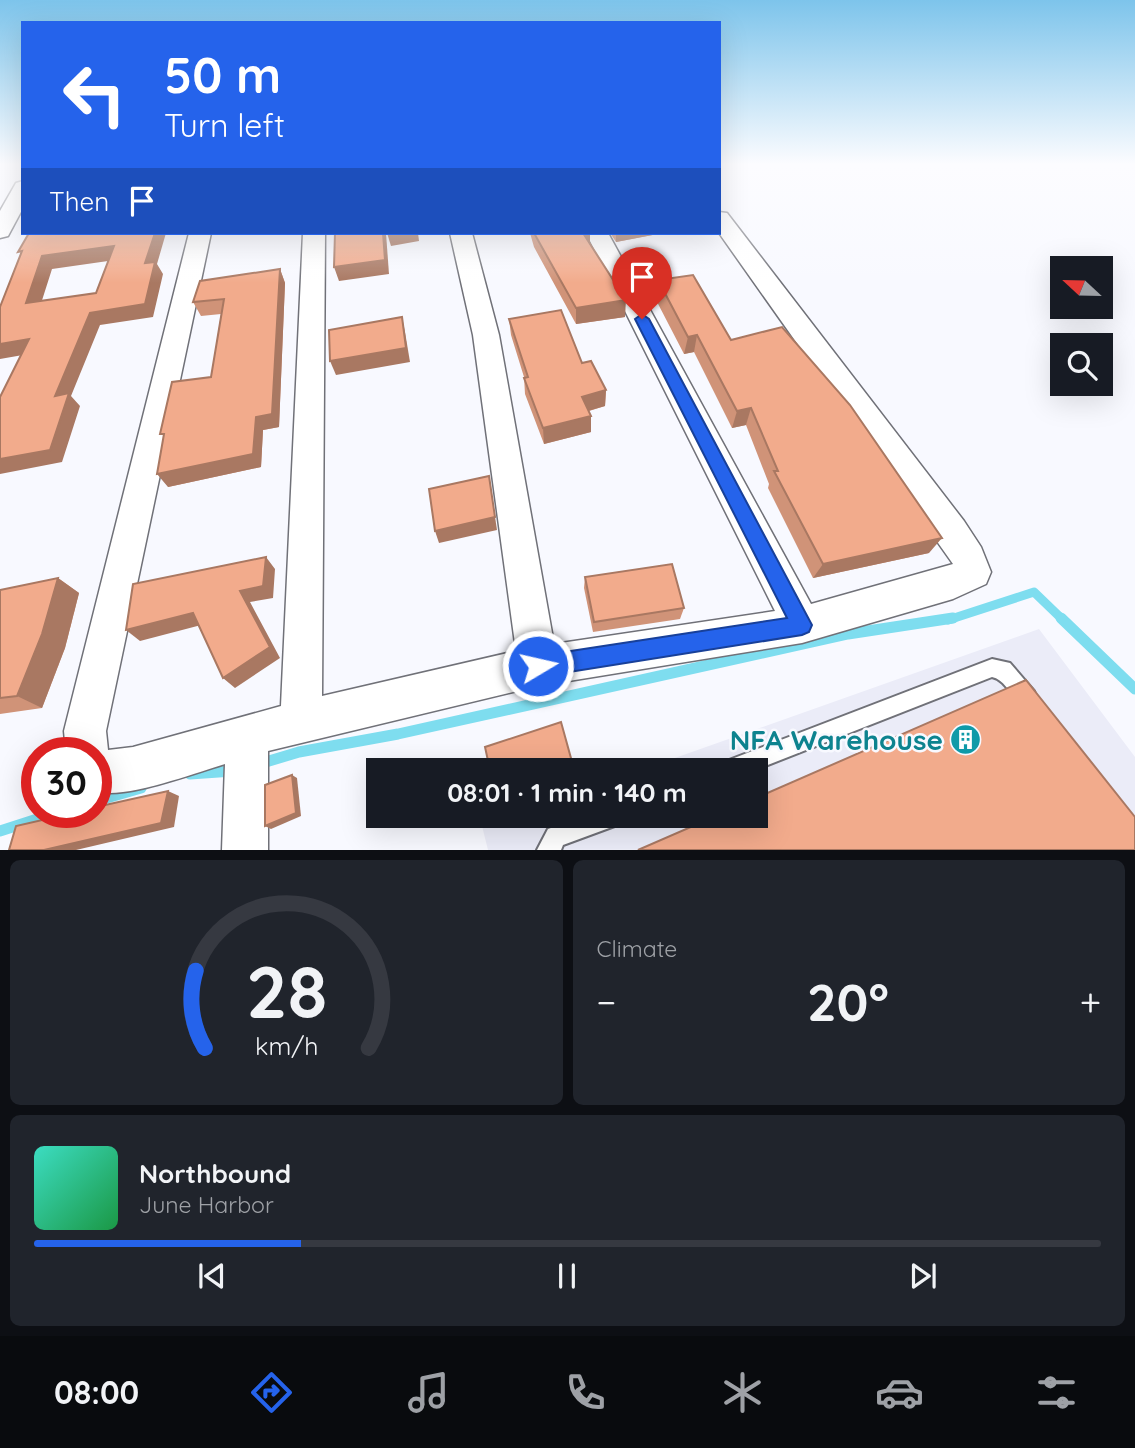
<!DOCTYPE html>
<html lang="en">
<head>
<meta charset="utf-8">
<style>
  body { margin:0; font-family:Quicksand,sans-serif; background:#20242c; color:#f1f3f6; height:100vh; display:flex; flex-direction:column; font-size:26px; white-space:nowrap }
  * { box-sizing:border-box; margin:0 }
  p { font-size:23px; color:#9ea1a6 }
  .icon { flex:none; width:38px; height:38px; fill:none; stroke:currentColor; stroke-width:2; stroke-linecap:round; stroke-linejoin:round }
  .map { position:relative; height:850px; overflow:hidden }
  .sheet { display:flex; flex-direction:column; gap:10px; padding:10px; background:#0d0f14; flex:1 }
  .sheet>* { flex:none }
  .guide { position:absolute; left:21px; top:21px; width:700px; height:214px; border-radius:0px; box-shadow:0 7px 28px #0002; background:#2563eb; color:#fff; overflow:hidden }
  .needle { width:46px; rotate:292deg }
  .buttons { position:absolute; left:1050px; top:256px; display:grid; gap:14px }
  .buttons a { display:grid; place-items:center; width:63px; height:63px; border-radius:0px; background:#171b24; box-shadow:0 7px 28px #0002; font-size:35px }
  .speed { position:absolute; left:21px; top:737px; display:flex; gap:14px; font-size:35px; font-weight:700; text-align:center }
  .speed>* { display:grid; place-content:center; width:91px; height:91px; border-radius:50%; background:#171b24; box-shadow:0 7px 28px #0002; line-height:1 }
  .speed .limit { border:10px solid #d22; background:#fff; color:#111 }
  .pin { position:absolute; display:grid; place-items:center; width:60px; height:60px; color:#fff; margin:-72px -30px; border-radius:50% 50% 50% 0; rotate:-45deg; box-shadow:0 0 7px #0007 }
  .pin .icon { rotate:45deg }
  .me { position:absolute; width:77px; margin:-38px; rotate:81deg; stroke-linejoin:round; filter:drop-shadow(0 0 5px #0008) }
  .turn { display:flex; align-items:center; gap:24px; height:147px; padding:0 28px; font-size:32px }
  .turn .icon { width:91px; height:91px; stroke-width:2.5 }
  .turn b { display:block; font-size:49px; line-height:60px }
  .then { display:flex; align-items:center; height:66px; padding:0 28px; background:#0003; gap:14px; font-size:26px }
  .big { font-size:52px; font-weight:700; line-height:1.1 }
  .sheet .tile { flex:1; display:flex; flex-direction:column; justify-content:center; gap:10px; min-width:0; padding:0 24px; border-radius:10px; background:#20242c }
  .sheet .dial { align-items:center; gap:0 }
  .dial svg { height:182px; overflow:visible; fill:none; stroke:#363941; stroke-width:7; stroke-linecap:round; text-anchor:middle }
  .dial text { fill:#f1f3f6; stroke:none }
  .song { display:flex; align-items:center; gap:21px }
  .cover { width:84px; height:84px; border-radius:10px; background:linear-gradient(135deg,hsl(170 70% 55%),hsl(140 70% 35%)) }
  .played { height:7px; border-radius:4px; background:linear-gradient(90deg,#2563eb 25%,#363941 25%) }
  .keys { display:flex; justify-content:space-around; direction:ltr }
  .heat { display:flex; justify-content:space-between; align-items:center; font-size:38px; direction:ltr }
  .sheet .tiles { flex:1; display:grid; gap:10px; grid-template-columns:1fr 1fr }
  .tile:last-child { grid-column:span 2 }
  .trip { position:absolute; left:366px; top:758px; width:402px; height:70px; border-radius:0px; background:#171b24; box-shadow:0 7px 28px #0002; font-weight:700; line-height:70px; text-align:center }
  .dock { display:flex; height:112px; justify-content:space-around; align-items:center; background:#090b0e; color:#9ea1a6 }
  .dock .icon { width:49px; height:49px }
  .dock .active { color:#2563eb }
  .dock b { font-size:32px; color:#f1f3f6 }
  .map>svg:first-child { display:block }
</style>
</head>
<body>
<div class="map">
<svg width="1135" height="850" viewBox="0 0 1135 850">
  <rect width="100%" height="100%" fill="#f8f9ff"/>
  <path fill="#ebecf8" d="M1039,629L1135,757V849L488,850L482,826L513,816H756V770H641Z"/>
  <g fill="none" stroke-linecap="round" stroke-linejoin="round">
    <path stroke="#7eddef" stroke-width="9" d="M948,620L1034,592L1063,620"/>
    <g stroke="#7eddef" stroke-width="11">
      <path d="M1061,618L1135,689"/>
      <path d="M259,764L299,752L398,734L848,634L953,618"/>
      <path d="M190,774L233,771"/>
      <path d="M96,801L141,788"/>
      <path d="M0,831L59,812"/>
    </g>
    <defs>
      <g id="service">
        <path d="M992,659L1010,663L1034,691L1037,698L1034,705L1027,708C1013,702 1007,680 992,677L755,770H719L722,763L729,760Z"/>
        <path d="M585,816H623L620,824L563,845L561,850H537L548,829Z"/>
      </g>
      <g id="minor">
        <path d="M23,181V208L8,236L0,238V211L16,183Z"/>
        <path d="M719,212L727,213L964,521L981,547L991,572L986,584L953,599L802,643L538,686L268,751V850H222L225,764C198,772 121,801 96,791V752H66L64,731L189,233H211L106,731L108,750L133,747L281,706L303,233H325L322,696L516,651L473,335L450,233H472L499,335L554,644L775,611L586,233H608L811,604L953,564L719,233Z"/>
      </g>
    </defs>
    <use href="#service" stroke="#707178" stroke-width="4"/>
    <use href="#minor" stroke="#707178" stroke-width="3"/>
    <use href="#service" fill="#fff" fill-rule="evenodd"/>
    <use href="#minor" fill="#fff" fill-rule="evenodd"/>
  </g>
  <g fill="#d09378">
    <path d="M530,233H590V243L625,317L576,324L534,247Z"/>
    <path d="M610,233H663L616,242Z"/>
    <path d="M280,269L285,283L279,427L263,430L261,467L168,487L163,438L211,377L221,314L201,316L193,302Z"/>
    <path d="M658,280L731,340L929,553L813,578L768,488L769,484L746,425L732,428L694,352L684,354L655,298Z"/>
    <path d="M509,319L582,363L606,390L605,406L589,411L591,432L544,444L525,394L524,377L511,335Z"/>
    <path d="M585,577L684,608L680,619L593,632L584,588Z"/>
    <path d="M58,578L79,593L65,648L42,708L0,714V590Z"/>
  </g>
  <g fill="#a97862">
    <path d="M155,233H166L157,264L163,274L153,317L100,325L71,396L80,406L62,462L0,474V459L55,396L90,313L145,263Z"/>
    <path d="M383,233H386L389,274L339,281L334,267Z"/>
    <path d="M387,233H418L419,241L391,246Z"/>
    <path d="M582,233H590V246Z"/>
    <path d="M616,233H663L616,242Z"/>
    <path d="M114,246L122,259L52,269L37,316L26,303L42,256Z"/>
    <path d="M280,269L285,283L279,427L263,430L261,467L168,487L157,474L256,417Z"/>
    <path d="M626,300L625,317L576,324V308Z"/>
    <path d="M402,317L405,332L410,362L336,375L330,361Z"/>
    <path d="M697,335L694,352L684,354L688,337Z"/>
    <path d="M29,339L40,352L0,359V344Z"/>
    <path d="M606,390L605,406L581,413L582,397Z"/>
    <path d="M751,408L746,425L732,428L737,411Z"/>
    <path d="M591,416V432L544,444L543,428Z"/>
    <path d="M489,476L497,530L439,543L435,531Z"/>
    <path d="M942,538L929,553L813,578L823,564Z"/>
    <path d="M266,557L275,569L273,598L250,602L280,658L235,688L223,678L240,591Z"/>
    <path d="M58,578L79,593L65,648L42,708L17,696Z"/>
    <path d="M193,613L205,624L140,641L126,630Z"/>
    <path d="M292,775L297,778L301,816L271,829L265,826Z"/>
    <path d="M168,791L179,796L174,827L76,850H44Z"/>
  </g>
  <g fill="#f2ab8c" stroke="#a97862" stroke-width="2" fill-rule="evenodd">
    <path d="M29,233H155L145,263L155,262L145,304L90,313L55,396L69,393L50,450L0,459V397L29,339L0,344V307L22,251L18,252ZM114,246L96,293L26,303L42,256Z"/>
    <path d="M335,233H383L385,260L334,267Z"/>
    <path d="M534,233H583L626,300L576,308Z"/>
    <path d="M280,269L272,414L256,417L253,454L157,474L164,434H160L172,382L211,377L224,299L193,302L200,281Z"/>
    <path d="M693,275L731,340L782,327L850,405L942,538L823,564L774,471H778L751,408L737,411L697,335L688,337L658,280Z"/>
    <path d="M561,310L582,363L591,361L606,390L582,397L591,416L543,428L524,378L528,377L509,319Z"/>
    <path d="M402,317L406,348L330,361L329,330Z"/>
    <path d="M489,476L495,517L435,531L429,489Z"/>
    <path d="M266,557L263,586L240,591L270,647L223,678L193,613L126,630L133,584Z"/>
    <path d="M672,564L684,608L594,622L585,577Z"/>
    <path d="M58,578L42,634L17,696L0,698V590Z"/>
    <path d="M1026,680L1135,817V850H638L716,816H756V798Z"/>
    <path d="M561,722L574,769L490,770L485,747Z"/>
    <path d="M292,775L296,813L265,826V785Z"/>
    <path d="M168,791L161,823L44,850H9L16,826L77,812H96V807Z"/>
  </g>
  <linearGradient id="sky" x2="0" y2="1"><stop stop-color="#7dc4eb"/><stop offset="0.58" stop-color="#fcfcff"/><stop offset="1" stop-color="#fcfcff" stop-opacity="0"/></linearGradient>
  <rect width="1135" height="283" fill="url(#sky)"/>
  <path fill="#2563eb" stroke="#184099" stroke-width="2" d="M642,314L649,319L812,625L809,632L802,635L538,677L530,673L527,666L530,659L538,656L787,618L635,319Z"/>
  <defs>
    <symbol id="building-disc" viewBox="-11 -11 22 22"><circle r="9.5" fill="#0f9aa8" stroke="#f8f9ff"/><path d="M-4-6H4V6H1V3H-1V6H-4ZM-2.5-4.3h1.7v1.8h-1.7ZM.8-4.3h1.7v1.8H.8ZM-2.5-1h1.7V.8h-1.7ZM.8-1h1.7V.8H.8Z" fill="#fff"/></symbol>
  </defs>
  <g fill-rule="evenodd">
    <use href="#building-disc" x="948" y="722" width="35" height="35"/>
  </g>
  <g text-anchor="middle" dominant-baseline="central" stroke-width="5" stroke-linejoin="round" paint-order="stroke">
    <g font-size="28" font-weight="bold" fill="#0d838f" stroke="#f8f9ff" text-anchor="end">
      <text x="943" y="739">NFA Warehouse</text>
    </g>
  </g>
</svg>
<div class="buttons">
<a><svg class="needle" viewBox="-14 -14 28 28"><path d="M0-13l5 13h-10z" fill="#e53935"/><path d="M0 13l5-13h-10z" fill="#9ea1a6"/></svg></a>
<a><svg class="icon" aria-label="search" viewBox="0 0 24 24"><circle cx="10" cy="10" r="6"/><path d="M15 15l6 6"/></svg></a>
</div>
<div class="speed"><div class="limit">30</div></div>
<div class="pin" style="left:642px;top:319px;background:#d93025"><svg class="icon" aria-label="arrive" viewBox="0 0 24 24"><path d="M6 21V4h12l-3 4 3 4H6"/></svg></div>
<svg class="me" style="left:538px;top:666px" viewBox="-20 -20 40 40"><circle r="17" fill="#2563eb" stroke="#fff" stroke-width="3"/><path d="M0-11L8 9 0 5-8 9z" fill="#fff"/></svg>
<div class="trip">08:01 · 1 min · 140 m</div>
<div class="guide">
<div class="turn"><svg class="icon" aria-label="left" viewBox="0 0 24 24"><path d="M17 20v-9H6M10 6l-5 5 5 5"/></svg><div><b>50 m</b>Turn left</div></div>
<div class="then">Then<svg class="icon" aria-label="arrive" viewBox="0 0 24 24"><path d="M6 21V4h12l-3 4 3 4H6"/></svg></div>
</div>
</div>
<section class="sheet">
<div class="tiles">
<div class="tile dial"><svg viewBox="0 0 100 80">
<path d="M14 69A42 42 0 1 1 86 69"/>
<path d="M14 69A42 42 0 0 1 10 35" stroke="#2563eb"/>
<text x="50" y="56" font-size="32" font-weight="700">28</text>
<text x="50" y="72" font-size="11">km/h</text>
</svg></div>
<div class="tile"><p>Climate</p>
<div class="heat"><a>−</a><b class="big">20°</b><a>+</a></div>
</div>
<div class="tile">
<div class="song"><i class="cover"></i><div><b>Northbound</b><p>June Harbor</p></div></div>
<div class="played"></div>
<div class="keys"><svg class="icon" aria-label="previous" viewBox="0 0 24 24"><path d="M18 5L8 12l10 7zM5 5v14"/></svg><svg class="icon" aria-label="pause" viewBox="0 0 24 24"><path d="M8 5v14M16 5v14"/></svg><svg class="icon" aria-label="next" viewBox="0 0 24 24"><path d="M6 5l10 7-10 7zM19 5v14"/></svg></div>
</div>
</div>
</section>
<nav class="dock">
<b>08:00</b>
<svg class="icon active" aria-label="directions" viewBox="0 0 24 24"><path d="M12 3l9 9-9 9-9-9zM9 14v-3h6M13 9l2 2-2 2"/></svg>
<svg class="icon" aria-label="music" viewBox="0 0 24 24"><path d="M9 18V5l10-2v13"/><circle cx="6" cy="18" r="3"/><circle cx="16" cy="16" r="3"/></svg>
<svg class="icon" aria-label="phone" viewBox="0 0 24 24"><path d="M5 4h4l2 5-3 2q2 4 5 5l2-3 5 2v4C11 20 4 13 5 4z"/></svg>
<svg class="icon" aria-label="climate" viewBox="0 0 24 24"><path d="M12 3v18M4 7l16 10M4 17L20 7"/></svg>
<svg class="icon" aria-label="car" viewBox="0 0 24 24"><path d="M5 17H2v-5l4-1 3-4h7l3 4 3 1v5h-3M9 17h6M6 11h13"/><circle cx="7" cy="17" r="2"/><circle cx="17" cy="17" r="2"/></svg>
<svg class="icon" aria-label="filters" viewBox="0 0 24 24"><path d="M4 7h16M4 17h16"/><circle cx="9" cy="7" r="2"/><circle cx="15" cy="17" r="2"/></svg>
</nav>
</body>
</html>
